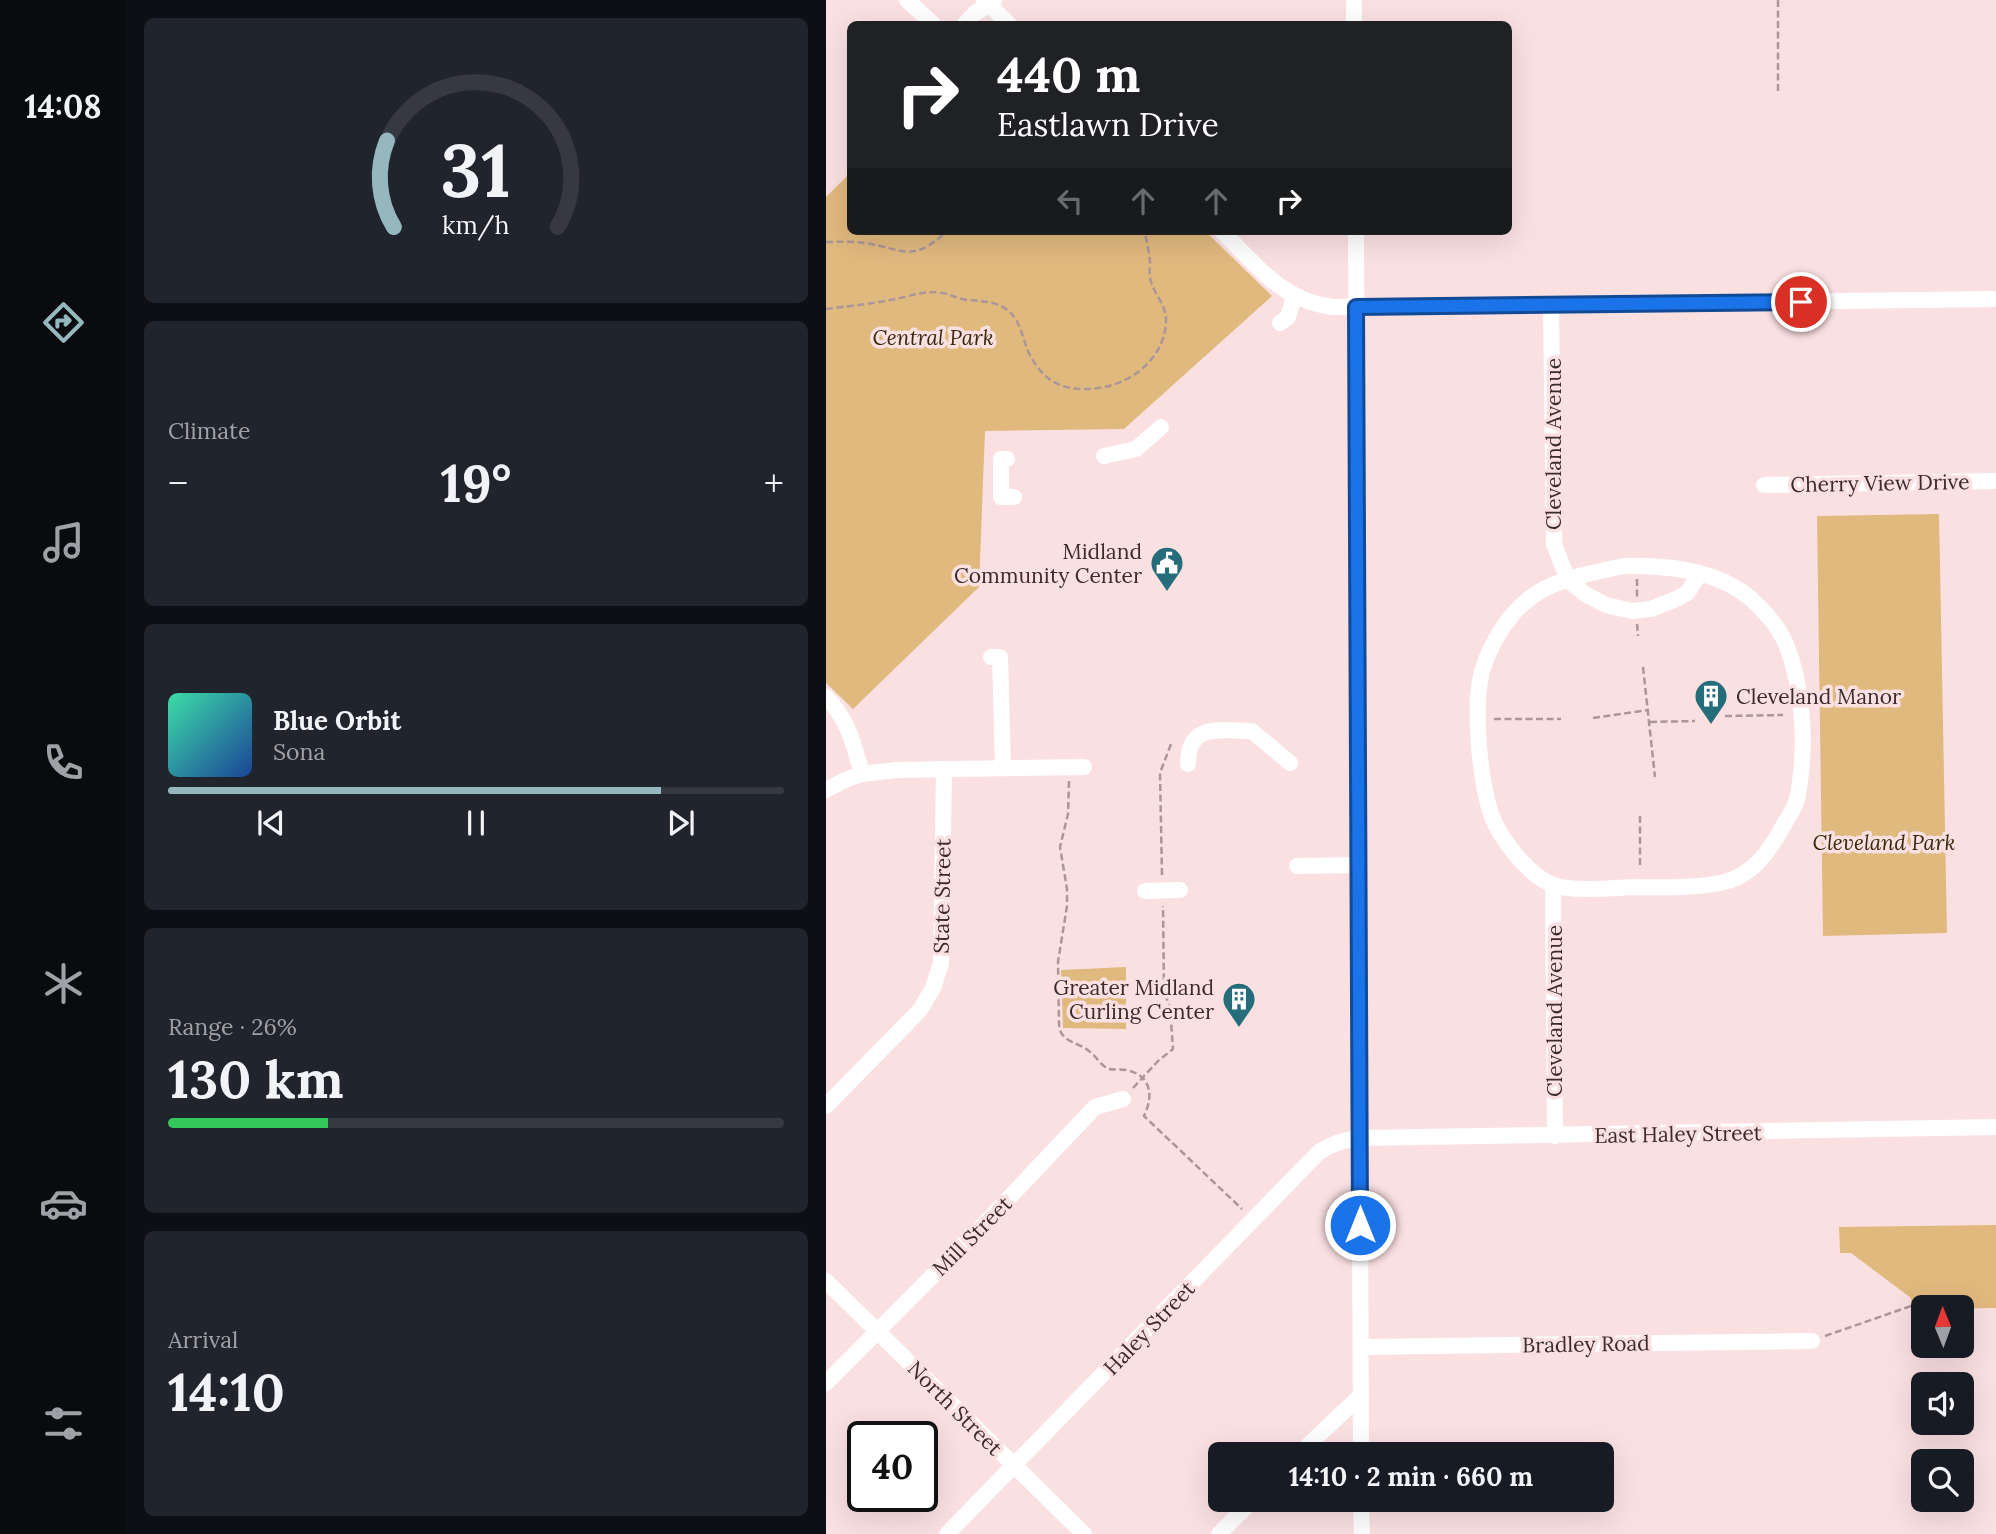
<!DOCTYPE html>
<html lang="en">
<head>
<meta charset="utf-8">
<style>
  body { margin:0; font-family:Lora,serif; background:#20242c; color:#f1f3f6; height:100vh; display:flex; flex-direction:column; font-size:26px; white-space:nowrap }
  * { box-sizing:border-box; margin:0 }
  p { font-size:23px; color:#9ea1a6 }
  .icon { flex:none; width:38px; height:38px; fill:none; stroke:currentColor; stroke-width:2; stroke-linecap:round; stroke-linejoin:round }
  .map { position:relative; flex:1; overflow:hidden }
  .panel { display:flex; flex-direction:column; gap:18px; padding:18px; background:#0d0f14; width:700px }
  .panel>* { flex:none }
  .hud { position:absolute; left:21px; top:21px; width:665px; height:214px; border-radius:10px; box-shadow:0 7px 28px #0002; background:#202124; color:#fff; overflow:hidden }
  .needle { width:46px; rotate:359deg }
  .fabs { position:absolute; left:1085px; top:1295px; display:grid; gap:14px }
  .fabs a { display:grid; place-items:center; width:63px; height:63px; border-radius:10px; background:#171b24; box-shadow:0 7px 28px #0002; font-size:35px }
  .speed { position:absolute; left:21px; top:1421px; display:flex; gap:14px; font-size:35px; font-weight:700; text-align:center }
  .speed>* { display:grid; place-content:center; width:91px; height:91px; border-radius:50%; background:#171b24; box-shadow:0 7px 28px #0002; line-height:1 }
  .speed .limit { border:4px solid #111; border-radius:10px; background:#fff; color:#111 }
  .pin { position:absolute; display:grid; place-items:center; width:60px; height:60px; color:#fff; margin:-30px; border:4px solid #fff; border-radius:50%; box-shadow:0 2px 7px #0007 }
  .me { position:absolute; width:77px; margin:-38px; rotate:0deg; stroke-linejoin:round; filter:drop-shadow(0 0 5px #0008) }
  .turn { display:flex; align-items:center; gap:24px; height:147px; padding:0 35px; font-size:32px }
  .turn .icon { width:91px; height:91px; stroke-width:2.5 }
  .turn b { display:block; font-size:49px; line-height:60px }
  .lanes { display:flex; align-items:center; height:66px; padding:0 35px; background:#0003; justify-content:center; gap:35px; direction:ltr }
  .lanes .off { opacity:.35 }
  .big { font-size:52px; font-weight:700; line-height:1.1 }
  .panel .card { flex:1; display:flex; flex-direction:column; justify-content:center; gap:10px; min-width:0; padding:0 24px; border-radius:10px; background:#20242c }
  .panel .dial { align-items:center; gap:0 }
  .dial svg { height:182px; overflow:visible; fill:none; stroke:#363941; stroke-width:7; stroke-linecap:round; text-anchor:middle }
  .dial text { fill:#f1f3f6; stroke:none }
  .song { display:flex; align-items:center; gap:21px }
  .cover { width:84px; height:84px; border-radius:10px; background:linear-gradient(135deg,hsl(160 70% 55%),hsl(220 70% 35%)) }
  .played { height:7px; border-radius:4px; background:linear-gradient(90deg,#95b7be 80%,#363941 80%) }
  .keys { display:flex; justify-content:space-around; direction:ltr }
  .heat { display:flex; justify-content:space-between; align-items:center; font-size:38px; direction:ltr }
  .charge { height:10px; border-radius:5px; background:linear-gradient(90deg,#34c759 26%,#363941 0) }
  .trip { position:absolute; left:382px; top:1442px; width:406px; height:70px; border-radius:10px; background:#171b24; box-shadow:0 7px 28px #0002; font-weight:700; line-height:70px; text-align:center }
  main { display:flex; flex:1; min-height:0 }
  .tab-bar { display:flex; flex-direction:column; width:126px; justify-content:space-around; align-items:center; background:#090b0e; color:#9ea1a6 }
  .tab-bar .icon { width:49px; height:49px }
  .tab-bar .selected { color:#95b7be }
  .tab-bar b { font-size:32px; color:#f1f3f6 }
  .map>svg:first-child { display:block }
</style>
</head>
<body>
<main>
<nav class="tab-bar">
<b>14:08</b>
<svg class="icon selected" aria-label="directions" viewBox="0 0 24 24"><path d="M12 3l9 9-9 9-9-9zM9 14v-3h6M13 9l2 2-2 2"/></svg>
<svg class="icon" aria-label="music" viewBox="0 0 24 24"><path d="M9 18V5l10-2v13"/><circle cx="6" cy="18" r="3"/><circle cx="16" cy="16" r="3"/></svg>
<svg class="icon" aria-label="phone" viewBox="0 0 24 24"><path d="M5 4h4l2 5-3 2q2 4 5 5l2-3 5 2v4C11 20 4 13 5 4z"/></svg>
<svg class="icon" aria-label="climate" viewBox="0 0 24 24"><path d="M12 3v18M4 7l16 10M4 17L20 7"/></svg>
<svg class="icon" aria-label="car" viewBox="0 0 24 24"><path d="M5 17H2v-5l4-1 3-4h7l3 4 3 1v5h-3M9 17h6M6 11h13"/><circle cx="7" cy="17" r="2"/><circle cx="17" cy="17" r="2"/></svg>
<svg class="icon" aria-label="filters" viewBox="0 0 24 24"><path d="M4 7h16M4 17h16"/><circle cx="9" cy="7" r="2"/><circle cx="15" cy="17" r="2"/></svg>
</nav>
<section class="panel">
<div class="card dial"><svg viewBox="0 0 100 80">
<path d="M14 69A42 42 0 1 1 86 69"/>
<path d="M14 69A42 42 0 0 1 11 31" stroke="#95b7be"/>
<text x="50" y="56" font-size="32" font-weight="700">31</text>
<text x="50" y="72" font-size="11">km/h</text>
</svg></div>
<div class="card"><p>Climate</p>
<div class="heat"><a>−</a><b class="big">19°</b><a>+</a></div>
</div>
<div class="card">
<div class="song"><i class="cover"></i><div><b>Blue Orbit</b><p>Sona</p></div></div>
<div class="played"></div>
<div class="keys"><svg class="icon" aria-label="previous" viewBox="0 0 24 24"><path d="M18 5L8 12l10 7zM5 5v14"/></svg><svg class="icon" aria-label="pause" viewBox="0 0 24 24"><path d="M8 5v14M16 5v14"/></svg><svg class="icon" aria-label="next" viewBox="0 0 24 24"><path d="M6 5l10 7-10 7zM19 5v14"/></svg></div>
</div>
<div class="card"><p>Range · 26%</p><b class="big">130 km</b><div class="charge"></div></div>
<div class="card"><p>Arrival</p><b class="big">14:10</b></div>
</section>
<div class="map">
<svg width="1170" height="1534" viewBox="0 0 1170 1534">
  <rect width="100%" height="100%" fill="#fbe0e2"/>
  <g fill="#e0b97e">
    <path d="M24,173V231H379L446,296L298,429L159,431L153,587L27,709L0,683V197Z"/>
    <path d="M1113,514L1121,933L997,936L991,516Z"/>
    <path d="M300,967V1029L237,1028L235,970Z"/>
    <path d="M1170,1225V1308L1085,1309V1298L1025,1253H1014L1013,1227Z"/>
  </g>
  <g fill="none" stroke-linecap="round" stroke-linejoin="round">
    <g stroke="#ac9697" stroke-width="2.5" stroke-dasharray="7 3.5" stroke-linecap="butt">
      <path d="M952,0V94"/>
      <path d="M0,242C13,242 26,241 39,243C79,249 85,264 121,231"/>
      <path d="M0,309C23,306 46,304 69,299C85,296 99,290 116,293C125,294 132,299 141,300C152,301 162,301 173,305C193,314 194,330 201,348C204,358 214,372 222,378C237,390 260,391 278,387C311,381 341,353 340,318C339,303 327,293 324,278C323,273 324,268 324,262C323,252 321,241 318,231"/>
      <path d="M811,579V597"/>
      <path d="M811,624L812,636"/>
      <path d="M817,667L829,777"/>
      <path d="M899,716L957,715"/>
      <path d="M767,718L822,710"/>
      <path d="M668,719H735"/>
      <path d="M824,722L869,721"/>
      <path d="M243,781L242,814L234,847L241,889V906L232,962L233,1024C233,1026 234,1032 236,1034C242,1043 255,1044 263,1051C270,1056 275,1066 283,1069C288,1070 294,1069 300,1070C325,1075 328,1095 318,1116L416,1209"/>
      <path d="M814,865V814"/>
      <path d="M336,875L334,773L345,744"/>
      <path d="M307,1088L332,1061L347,1049L344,1007L338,992L337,906"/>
      <path d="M999,1336L1085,1306"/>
    </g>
    <g stroke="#fff" stroke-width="16">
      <path d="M81,0L107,24"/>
      <path d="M158,0L183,24"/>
      <path d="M528,0V24"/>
      <path d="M139,24L149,13L163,5L168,0"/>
      <path d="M396,231C430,265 456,301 507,307L1170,299"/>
      <path d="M530,231L535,1454"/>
      <path d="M725,305L728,544L742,580L759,594L780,605L806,611L825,609L850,599L861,593L874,574"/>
      <path d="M454,323L462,317L468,297"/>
      <path d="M278,456L310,449L335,427"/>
      <path d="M181,459H175V497H188"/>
      <path d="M938,485L1170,481"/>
      <path d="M797,566C839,565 890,569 924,598C937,609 953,627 960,644C976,683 980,739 974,781C973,787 973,795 970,802C968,808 964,815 960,821C946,847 929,875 898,882C869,889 837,887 807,887C786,888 747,892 727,885C702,875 674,839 665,814C654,780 648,717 654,681C659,653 677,622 698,603C724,579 763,574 797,566Z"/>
      <path d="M165,657H174L177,768"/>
      <path d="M0,697C22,719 28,745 36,774"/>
      <path d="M362,764C362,722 394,731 426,731L464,763"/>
      <path d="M0,790L21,779L36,774L71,770L258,767"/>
      <path d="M471,866L532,865"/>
      <path d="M727,885L729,1136"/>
      <path d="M319,891L354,890"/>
      <path d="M0,1106L94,1010L107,988L115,963L118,769"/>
      <path d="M0,1281L258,1534"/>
      <path d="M535,1347L986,1341"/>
      <path d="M0,1383L161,1221L269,1107L297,1099"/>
      <path d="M473,1454L535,1395"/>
      <path d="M535,1500L536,1534"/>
      <path d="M121,1534L493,1152C507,1143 518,1140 534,1138L1170,1127"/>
      <path d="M393,1534L427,1500"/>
    </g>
  </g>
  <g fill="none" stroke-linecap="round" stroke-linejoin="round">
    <defs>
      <path id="route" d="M534,1225L530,307L975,302"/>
    </defs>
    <use href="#route" stroke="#114b97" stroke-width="18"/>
    <use href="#route" stroke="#1a73e8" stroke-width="12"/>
  </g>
  <defs>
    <symbol id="civic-pin" viewBox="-11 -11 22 30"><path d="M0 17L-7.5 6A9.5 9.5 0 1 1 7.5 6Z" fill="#256d7a" stroke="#fbe0e2"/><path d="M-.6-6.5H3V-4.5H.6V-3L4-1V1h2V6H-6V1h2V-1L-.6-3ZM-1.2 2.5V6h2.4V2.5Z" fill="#fff"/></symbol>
    <symbol id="building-pin" viewBox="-11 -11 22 30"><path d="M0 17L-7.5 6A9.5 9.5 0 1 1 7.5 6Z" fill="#256d7a" stroke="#fbe0e2"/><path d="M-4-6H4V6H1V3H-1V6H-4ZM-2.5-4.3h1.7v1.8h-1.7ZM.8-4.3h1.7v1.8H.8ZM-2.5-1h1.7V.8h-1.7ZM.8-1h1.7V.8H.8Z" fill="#fff"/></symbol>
  </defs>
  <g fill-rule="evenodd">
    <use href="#civic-pin" x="322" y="544" width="38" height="52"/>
    <use href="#building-pin" x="866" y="677" width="38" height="52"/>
    <use href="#building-pin" x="394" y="980" width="38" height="52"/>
  </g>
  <g text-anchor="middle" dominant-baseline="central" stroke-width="7" stroke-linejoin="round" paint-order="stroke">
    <g font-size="21" font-style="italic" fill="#39280b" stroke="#fbe0e2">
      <text x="107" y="337">Central Park</text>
      <text x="1058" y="842">Cleveland Park</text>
    </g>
    <g font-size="21" fill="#3b2b2c" stroke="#fbe0e2">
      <text transform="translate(727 444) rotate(-90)">Cleveland Avenue</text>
      <text transform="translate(1054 483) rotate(-1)">Cherry View Drive</text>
      <text transform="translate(116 896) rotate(-89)">State Street</text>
      <text transform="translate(728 1011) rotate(-90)">Cleveland Avenue</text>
      <text transform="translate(852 1134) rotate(-1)">East Haley Street</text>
      <text transform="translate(146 1236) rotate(-45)">Mill Street</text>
      <text transform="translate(323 1328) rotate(-46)">Haley Street</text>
      <text transform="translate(760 1344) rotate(-1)">Bradley Road</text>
      <text transform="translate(129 1408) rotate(45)">North Street</text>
    </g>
    <g font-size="21" fill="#3b2b2c" stroke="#fbe0e2" text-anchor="end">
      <text x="316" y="551">Midland<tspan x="316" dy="24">Community Center</tspan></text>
      <text x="910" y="696" text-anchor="start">Cleveland Manor</text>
      <text x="388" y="987">Greater Midland<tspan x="388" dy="24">Curling Center</tspan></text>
    </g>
  </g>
</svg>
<div class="fabs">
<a><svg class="needle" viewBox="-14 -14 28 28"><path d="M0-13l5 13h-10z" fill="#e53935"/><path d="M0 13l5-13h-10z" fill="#9ea1a6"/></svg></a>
<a><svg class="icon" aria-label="sound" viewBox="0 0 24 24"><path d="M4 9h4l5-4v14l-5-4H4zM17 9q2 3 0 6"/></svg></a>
<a><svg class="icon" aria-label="search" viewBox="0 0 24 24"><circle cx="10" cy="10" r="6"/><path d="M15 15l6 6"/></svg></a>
</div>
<div class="speed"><div class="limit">40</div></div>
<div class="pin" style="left:975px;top:302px;background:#d93025"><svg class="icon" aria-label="arrive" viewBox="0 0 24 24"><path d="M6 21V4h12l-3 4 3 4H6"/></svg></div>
<svg class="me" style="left:534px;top:1225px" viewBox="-20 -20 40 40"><circle r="17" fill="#1a73e8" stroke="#fff" stroke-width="3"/><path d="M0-11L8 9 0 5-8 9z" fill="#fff"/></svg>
<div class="trip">14:10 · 2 min · 660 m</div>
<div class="hud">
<div class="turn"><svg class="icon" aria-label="right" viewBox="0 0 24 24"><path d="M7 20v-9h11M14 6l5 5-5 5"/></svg><div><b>440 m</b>Eastlawn Drive</div></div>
<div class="lanes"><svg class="icon off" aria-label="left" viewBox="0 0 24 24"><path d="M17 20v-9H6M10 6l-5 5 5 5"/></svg><svg class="icon off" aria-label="ahead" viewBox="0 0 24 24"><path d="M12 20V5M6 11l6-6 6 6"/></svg><svg class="icon off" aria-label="ahead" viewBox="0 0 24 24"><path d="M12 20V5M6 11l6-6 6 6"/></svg><svg class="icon" aria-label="right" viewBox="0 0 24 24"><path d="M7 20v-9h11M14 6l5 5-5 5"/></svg></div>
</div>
</div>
</main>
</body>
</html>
